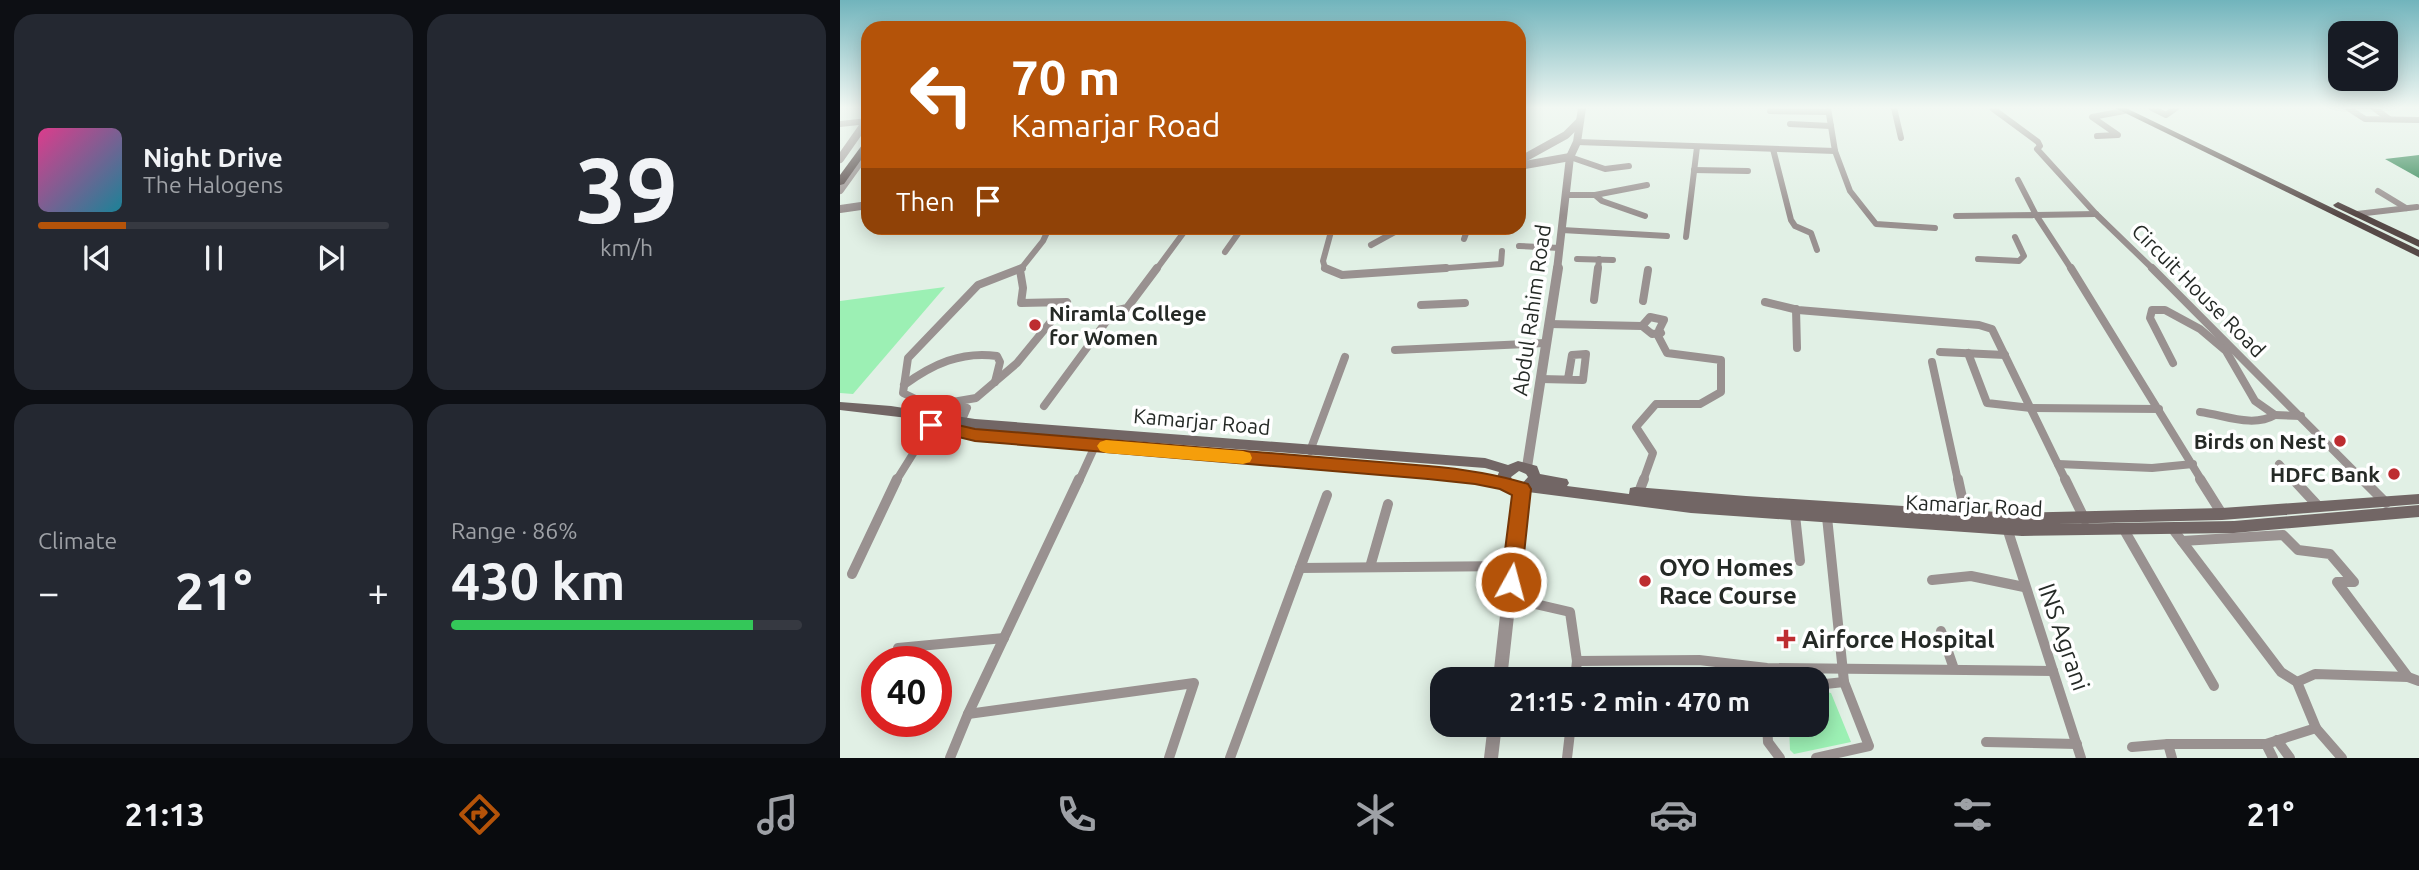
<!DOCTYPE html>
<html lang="en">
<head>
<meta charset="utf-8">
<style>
  body { margin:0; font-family:Ubuntu,sans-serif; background:#242831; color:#f1f3f6; height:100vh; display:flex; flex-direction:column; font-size:26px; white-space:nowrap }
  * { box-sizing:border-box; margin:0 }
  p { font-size:23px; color:#9ea1a6 }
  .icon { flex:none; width:38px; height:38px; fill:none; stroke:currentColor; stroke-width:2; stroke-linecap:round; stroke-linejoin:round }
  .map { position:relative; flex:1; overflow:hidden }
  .side { display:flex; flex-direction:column; gap:14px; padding:14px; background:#0d0f14; width:840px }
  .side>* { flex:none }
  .hud { position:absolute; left:21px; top:21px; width:665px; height:214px; border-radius:21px; box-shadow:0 4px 18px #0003; background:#b45309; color:#fff; overflow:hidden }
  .tools { position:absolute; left:1488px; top:21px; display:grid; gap:14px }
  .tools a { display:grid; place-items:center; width:70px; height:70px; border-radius:14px; background:#171b24; box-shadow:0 4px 18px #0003; font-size:35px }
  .speed { position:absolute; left:21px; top:646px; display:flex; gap:14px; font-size:35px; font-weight:700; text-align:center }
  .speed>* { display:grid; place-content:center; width:91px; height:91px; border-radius:50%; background:#171b24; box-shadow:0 4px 18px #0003; line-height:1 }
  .speed .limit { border:10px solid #d22; background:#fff; color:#111 }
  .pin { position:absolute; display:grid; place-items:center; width:60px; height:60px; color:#fff; margin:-30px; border-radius:14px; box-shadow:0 4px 10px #0006 }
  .me { position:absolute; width:77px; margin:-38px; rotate:7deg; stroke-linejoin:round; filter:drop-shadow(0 0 5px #0008) }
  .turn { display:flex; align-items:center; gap:24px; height:147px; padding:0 35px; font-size:32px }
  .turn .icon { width:91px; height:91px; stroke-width:2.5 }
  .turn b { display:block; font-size:49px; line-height:60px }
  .then { display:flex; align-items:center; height:66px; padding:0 35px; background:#0003; gap:14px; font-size:26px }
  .big { font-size:52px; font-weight:700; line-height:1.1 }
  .side .tile { flex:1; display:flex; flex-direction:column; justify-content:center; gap:10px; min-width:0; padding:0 24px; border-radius:21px; background:#242831 }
  .side .dial { align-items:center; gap:0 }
  .dial b { font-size:91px; line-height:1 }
  .song { display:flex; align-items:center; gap:21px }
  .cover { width:84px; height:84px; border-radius:10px; background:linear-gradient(135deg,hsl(330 70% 55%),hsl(190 70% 35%)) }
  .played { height:7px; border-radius:4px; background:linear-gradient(90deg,#b45309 25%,#363941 25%) }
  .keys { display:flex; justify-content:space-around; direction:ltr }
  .heat { display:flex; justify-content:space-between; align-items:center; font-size:38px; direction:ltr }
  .charge { height:10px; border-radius:5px; background:linear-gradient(90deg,#34c759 86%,#363941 0) }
  .side .tiles { flex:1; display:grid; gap:14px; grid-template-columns:repeat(2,1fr) }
  .trip { position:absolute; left:590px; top:667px; width:399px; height:70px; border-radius:21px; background:#171b24; box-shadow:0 4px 18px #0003; font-weight:700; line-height:70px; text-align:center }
  .menu { display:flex; height:112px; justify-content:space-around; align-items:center; background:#090b0e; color:#9ea1a6 }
  .menu .icon { width:49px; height:49px }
  .menu .current { color:#b45309 }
  .menu b { font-size:32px; color:#f1f3f6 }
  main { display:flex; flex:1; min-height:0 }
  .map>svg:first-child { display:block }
</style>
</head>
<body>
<main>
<section class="side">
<div class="tiles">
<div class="tile">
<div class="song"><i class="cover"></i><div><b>Night Drive</b><p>The Halogens</p></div></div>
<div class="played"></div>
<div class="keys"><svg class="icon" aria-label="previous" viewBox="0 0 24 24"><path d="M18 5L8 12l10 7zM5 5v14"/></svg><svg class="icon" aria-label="pause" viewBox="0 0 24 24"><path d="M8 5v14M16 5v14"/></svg><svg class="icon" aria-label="next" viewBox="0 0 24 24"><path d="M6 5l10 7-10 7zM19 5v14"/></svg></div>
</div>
<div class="tile dial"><b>39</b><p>km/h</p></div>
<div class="tile"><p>Climate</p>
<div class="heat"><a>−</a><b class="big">21°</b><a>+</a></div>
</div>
<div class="tile"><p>Range · 86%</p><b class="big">430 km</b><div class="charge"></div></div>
</div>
</section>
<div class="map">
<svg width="1579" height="758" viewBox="0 0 1579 758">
  <rect width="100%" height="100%" fill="#e1f0e5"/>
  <g fill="#9cf0b4">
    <path d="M105,287L13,394L0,393V301Z"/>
    <path d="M977,690L991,693L1011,742L954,754L950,750L949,725L976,724Z"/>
  </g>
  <path fill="#1f7c45" d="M1579,155V178L1545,159Z"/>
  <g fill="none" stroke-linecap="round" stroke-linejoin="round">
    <g stroke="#999190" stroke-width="6">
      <path d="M988,108L995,151L1010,191L1036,224L1095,228"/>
      <path d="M1054,108L1061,138"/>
      <path d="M1152,108L1198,142L1200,146L1197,149L1256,214L1314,270"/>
      <path d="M1312,108L1326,115L1336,108"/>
      <path d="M1508,108L1525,119L1579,120"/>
      <path d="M1534,108L1549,119"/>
      <path d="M930,111L988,112"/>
      <path d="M0,124L28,121"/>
      <path d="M950,124L991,126"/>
      <path d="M1257,136L1278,135L1252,117L1284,111"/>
      <path d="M737,142L995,151"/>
      <path d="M933,149L951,220L955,226L971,233L977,250"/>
      <path d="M730,157L765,169L789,166"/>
      <path d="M854,170L908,171"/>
      <path d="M1178,180L1196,215L1256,214"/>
      <path d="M1538,191L1566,208"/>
      <path d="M726,195H755"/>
      <path d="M1517,214L1577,207"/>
      <path d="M805,216L762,201L755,195L807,185"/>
      <path d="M1116,216L1196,215L1232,270"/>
      <path d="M722,230L827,236"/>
      <path d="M846,237L857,147"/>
      <path d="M624,239L628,228"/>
      <path d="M531,245L562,228"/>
      <path d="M679,246L720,248"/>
      <path d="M385,252L402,228"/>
      <path d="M737,259L773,260"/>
      <path d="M1138,259L1179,261L1184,256L1175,237"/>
      <path d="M180,270L203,241L209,228"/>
      <path d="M316,270L347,228"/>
      <path d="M489,270L485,268L483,261L492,228"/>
      <path d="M581,270L661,264L662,251"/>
      <path d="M758,270L759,259"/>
    </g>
    <g stroke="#999190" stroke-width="8">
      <path d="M485,268L502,275L606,268"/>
      <path d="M1231,268L1362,481"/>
      <path d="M1312,268L1524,481"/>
      <path d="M754,300L758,268"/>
      <path d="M803,301L808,270"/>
      <path d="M925,302L958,310L1139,325L1152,329L1226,481"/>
      <path d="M581,305L625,303"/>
      <path d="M956,309L957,348"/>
      <path d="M810,317L824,320L819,330L821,333L812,334L802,326Z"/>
      <path d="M709,324L802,326"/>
      <path d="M555,350L705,343"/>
      <path d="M1100,352L1165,355"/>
      <path d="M1128,353L1147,403L1191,408L1319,409"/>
      <path d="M1092,362L1118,481"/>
      <path d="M1333,363L1310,318L1312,310H1325L1360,329L1386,351L1415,401L1435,415C1412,428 1385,415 1360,412"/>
      <path d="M701,379L743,380L746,354L732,355L728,379"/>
      <path d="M64,385C93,364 121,351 157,356L160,362L155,382"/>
      <path d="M107,403L136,398L177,363L227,302L181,303L183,288L180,270"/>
      <path d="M204,406L274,311L287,308L317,268"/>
      <path d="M1435,415L1461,416"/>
      <path d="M121,422L127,408L86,404L63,393L68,358L138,285L182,268"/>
      <path d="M470,451L505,357"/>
      <path d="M1218,464L1312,468L1353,464"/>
      <path d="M1439,464L1454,481"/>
      <path d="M56,481L91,425"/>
      <path d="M239,481L255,446"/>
      <path d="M803,481L813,453L796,427L816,404H860L881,392V360L827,353L817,334"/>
    </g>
    <g stroke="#999190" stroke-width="10">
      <path d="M1118,479L1126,516"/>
      <path d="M1225,479L1245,520"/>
      <path d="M1360,479L1382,514"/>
      <path d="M1453,479L1478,506"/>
      <path d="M1522,479L1546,503"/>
      <path d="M799,492L804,479"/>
      <path d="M955,515L960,561"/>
      <path d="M1167,528L1241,758"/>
      <path d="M1283,528L1374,686"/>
      <path d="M1332,528L1441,672L1457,682L1476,728L1426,744H1328L1332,758"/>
      <path d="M1342,541L1443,535L1458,550L1490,554L1514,582H1497L1568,677"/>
      <path d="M530,567L548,504"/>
      <path d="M460,568L673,566"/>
      <path d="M12,574L57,479"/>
      <path d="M1092,580L1131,576L1184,587"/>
      <path d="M669,598L730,612L737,661L735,679"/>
      <path d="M1101,631L1114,669"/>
      <path d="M58,648L164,638"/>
      <path d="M737,661L859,660L927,668L1213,671"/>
      <path d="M1457,682L1475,674L1568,677L1579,681"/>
      <path d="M976,685L1004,682"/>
      <path d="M128,714L354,683L329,758"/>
      <path d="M927,724L928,742L940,758"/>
      <path d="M1475,727L1502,758"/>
      <path d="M1437,740L1450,758"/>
      <path d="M1146,742L1237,744"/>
      <path d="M1426,744L1433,758"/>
      <path d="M1292,747L1328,744"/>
      <path d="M110,758L128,714L239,479"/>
      <path d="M390,758L487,495"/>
      <path d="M727,758L731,724"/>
      <path d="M976,758L1029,746L1004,682L987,517"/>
    </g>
    <g stroke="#999190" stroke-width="8">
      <path d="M0,159L28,119"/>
      <path d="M679,161L726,135L740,121"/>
      <path d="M679,166L730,157"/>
      <path d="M0,190L28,151"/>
      <path d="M0,209L28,205"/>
      <path d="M717,270L730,157L737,142L742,108"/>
    </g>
    <path stroke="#999190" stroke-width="10" d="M687,467L718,268"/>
    <g stroke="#999190" stroke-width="14">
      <path d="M660,679L681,489"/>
      <path d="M651,758L655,724"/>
    </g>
    <path fill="#726665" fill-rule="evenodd" d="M0,402L51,406L135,419L645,458L668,465L678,461L697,466L700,474L727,479L729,483L727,486L789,494L790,488L795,487L906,496L1173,513L1382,508L1579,494V504L1382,520L1216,524L1394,521L1579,505V517L1394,533L1182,536L851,513L688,492L676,495L662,489L635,482L135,440L113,437L75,425L74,422L76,419L0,410ZM95,422L135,429L645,468L659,472L657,477L635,472L135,430L113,427ZM679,471L686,474L688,477C684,482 680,486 674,484L671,477Z"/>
    <g fill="#564947" fill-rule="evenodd">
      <path d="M1275,108H1286L1579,250V257Z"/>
      <path d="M1498,202L1579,240V247L1495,207L1493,205Z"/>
    </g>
    <path fill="#4a3c3b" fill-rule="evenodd" d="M28,140V150L4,184L0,185V175L25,141Z"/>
  </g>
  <linearGradient id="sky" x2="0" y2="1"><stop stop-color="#71b4bc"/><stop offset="0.5" stop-color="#f2f8f3"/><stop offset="1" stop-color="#f2f8f3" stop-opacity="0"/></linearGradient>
  <rect width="1579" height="215" fill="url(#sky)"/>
  <path fill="#b45309" stroke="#753606" stroke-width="2" d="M91,419L135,429L588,466C623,469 655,474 688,484L691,489L681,582L678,588L671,590L664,588L661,582L672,495L660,489L635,484L588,479L135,441L85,429L83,425Z"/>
  <path fill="#f59e0b" d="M266,440L403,451L410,453L412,458L410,462L403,464L266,453L260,451L257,446L260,442Z"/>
  <g fill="#bd2d30" stroke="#fff" stroke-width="2.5">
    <circle cx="195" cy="325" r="7"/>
    <circle cx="1500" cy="441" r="7"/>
    <circle cx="1554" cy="474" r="7"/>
    <circle cx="805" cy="581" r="7"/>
    <path d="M942.5 628.5h7v7h7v7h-7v7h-7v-7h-7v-7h7z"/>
  </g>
  <g text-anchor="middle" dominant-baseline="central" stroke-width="7" stroke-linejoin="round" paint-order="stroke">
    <g font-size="21" fill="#252a26" stroke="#fff">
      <text transform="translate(1359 290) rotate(45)">Circuit House Road</text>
      <text transform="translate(691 310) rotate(-82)">Abdul Rahim Road</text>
      <text transform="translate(362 421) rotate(5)">Kamarjar Road</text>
      <text transform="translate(1134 505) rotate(3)">Kamarjar Road</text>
    </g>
    <g font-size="21" font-weight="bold" fill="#252a26" stroke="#fff" text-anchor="end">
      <text x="209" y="313" text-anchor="start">Niramla College<tspan x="209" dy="24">for Women</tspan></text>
      <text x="1486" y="441">Birds on Nest</text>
      <text x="1540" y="474">HDFC Bank</text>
    </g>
    <g font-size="24" font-weight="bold" fill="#252a26" stroke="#fff" text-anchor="start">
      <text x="819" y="567">OYO Homes<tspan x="819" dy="28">Race Course</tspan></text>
      <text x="962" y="639">Airforce Hospital</text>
    </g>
    <g font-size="24" fill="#252a26" stroke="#fff">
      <text transform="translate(1224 637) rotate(71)">INS Agrani</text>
    </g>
  </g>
</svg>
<div class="tools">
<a><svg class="icon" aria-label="layers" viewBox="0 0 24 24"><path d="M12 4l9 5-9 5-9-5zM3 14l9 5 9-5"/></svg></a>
</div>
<div class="speed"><div class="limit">40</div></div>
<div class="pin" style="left:91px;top:425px;background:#d93025"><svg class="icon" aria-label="arrive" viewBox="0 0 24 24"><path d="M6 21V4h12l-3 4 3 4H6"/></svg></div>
<svg class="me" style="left:671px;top:582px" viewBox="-20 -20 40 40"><circle r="17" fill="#b45309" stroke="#fff" stroke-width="3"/><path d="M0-11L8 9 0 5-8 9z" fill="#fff"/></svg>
<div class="trip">21:15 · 2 min · 470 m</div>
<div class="hud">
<div class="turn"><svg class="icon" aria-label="left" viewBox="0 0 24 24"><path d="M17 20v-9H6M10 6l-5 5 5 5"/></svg><div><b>70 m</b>Kamarjar Road</div></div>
<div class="then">Then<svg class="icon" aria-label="arrive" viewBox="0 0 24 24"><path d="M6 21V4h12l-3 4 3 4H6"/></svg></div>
</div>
</div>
</main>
<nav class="menu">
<b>21:13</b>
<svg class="icon current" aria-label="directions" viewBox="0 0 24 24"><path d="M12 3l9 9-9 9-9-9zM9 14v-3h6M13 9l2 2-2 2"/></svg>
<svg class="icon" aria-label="music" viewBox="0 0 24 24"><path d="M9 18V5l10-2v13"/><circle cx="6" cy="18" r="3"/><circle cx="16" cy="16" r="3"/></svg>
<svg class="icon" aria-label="phone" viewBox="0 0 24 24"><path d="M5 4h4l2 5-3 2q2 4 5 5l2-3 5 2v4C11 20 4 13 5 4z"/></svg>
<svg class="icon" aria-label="climate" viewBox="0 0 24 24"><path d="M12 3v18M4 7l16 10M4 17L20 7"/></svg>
<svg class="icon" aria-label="car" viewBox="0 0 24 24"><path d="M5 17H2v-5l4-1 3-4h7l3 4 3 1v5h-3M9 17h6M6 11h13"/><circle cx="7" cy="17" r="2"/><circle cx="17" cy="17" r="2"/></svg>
<svg class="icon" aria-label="filters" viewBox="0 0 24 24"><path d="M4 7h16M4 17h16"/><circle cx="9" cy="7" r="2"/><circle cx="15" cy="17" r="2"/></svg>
<b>21°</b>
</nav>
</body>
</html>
